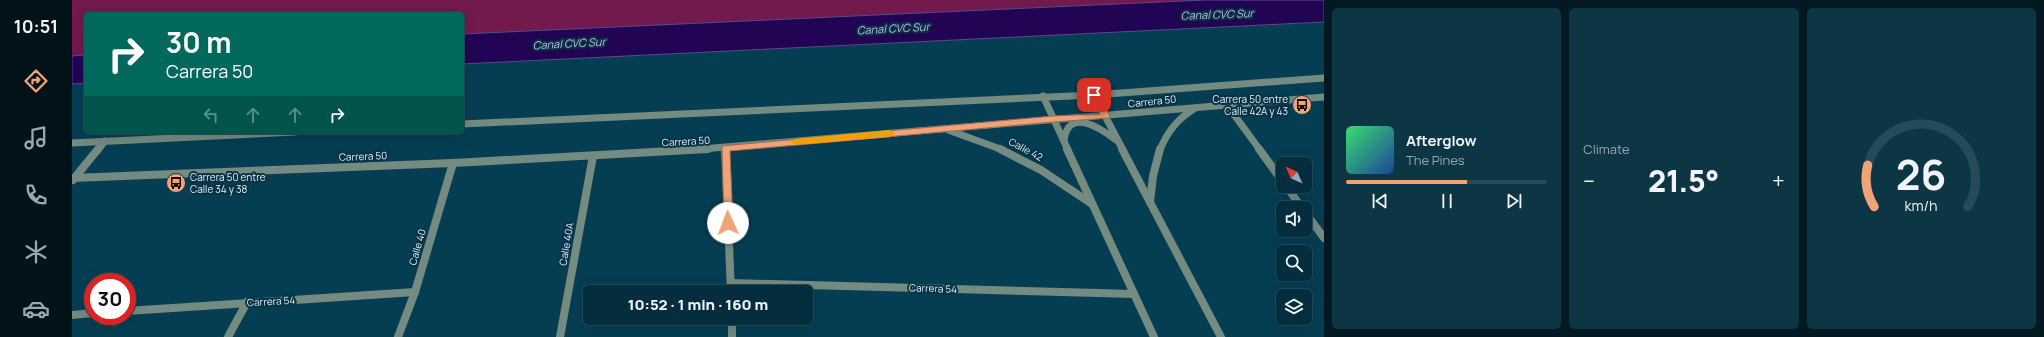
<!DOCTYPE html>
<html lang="en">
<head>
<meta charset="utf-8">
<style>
  body { margin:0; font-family:Manrope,sans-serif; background:#0d3645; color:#f1f3f6; height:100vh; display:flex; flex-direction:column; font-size:15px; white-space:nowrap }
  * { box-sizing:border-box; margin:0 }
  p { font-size:13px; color:#97a8b0 }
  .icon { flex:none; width:22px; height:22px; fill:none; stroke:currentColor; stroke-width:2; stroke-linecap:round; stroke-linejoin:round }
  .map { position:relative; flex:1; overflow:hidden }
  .panel { display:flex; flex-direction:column; gap:8px; padding:8px; background:#021922; width:720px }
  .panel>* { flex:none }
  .top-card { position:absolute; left:12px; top:12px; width:380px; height:122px; border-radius:6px; box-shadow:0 4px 16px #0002,0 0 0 1px #254a58; background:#00695c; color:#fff; overflow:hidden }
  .needle { width:26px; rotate:315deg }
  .fabs { position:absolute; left:1204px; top:157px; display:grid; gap:8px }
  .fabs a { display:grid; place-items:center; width:36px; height:36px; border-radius:6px; background:#042e3e; box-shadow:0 4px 16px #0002,0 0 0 1px #254a58; font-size:20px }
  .speed { position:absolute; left:12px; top:273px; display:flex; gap:8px; font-size:20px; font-weight:700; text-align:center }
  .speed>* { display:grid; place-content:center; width:52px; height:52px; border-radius:50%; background:#042e3e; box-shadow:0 4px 16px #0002,0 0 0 1px #254a58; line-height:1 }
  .speed .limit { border:6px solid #d22; background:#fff; color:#111 }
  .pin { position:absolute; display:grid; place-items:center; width:34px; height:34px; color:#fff; margin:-17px; border-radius:8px; box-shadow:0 2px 6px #0006 }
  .me { position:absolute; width:44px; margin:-22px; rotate:358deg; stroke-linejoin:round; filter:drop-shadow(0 0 3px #0008) }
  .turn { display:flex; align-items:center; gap:14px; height:84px; padding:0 16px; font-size:18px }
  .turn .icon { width:52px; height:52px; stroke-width:2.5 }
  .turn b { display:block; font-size:28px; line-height:34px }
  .lanes { display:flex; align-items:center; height:38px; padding:0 16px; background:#0003; justify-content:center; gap:20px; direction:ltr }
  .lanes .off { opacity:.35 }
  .big { font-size:30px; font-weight:800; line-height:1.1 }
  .panel .widget { flex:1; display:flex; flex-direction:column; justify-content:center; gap:6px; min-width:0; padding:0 14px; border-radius:6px; background:#0d3645 }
  .panel .dial { align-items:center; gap:0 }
  .dial svg { height:104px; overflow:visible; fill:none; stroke:#254a58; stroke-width:7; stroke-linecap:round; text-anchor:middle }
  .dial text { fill:#f1f3f6; stroke:none }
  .song { display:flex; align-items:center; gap:12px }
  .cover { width:48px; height:48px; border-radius:6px; background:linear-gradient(135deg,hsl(140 70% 55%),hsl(220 70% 35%)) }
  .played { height:4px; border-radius:2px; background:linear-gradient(90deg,#f0a378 60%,#254a58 60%) }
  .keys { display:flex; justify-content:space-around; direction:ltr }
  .heat { display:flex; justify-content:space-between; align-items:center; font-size:22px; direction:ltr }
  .panel .tiles { flex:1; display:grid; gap:8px; grid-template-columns:repeat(3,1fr) }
  .trip { position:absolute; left:511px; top:285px; width:230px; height:40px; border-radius:6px; background:#042e3e; box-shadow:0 4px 16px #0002,0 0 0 1px #254a58; font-weight:800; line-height:40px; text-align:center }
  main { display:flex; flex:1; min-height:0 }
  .tabs { display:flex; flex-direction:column; width:72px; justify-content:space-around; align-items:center; background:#021219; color:#97a8b0 }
  .tabs .icon { width:28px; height:28px }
  .tabs .active { color:#f0a378 }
  .tabs b { font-size:18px; color:#f1f3f6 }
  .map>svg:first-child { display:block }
</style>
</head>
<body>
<main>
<nav class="tabs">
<b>10:51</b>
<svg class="icon active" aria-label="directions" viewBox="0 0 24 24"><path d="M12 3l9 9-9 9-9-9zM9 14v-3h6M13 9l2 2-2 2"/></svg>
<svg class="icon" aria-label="music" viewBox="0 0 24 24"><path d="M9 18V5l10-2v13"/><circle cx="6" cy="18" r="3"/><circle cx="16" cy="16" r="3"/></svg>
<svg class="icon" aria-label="phone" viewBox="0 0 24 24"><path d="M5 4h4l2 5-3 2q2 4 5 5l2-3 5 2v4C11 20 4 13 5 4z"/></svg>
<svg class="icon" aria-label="climate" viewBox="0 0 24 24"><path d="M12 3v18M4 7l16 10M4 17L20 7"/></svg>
<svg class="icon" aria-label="car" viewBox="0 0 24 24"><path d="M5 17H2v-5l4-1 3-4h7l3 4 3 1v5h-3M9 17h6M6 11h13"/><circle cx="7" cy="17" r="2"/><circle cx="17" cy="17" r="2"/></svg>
</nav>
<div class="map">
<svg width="1252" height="337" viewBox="0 0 1252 337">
  <rect width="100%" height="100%" fill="#053e53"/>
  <path fill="#72194d" d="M0,0H1132L390,34V14H14V55L0,56Z"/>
  <g fill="#220454" stroke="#584b87">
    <path d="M1132,0H1252V22L390,64V34Z"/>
    <path d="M14,55V83L0,84V56Z"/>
  </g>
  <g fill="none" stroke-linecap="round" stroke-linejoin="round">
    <g stroke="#748b82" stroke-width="7">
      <path d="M1022,95L1051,150"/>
      <path d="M971,96L996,150"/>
      <path d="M1155,105L1188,150"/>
      <path d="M390,124L1022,95L1252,78"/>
      <path d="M876,130L931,150"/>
      <path d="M992,141C996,107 1027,127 1044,140"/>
      <path d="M0,143L223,132"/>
      <path d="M653,148V150"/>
      <path d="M26,150L33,141"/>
      <path d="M618,150L1252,97"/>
      <path d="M1088,150C1095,132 1105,119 1122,109"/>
    </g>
    <g stroke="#748b82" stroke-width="8">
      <path d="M653,149L659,292"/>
      <path d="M928,149L969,170L1020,204"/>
      <path d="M995,149L1082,337"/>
      <path d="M1050,149L1149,337"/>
      <path d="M1187,149L1211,182"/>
      <path d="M0,178L381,163L636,149"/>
      <path d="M1,180L26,149"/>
      <path d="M1214,186L1230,208"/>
      <path d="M1078,202L1081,176L1088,149"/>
      <path d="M1233,212L1252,238"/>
      <path d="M659,283L1062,294"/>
      <path d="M55,311L343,292"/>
      <path d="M0,315L21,313"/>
      <path d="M660,318V337"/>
      <path d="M156,337L175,302"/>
      <path d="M326,337L343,292L381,163"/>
      <path d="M488,337L521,156"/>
    </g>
  </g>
  <path fill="#f0a378" stroke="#9c6a4e" d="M1022,92L1025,93L1038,116L1036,118L981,122L658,151L661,223L656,227L652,223L650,146L981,116L1028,114L1018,95Z"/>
  <path fill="#f59e0b" d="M818,130L823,133L818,137L723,145L718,142L723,139Z"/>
  <defs>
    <symbol id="bus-disc" viewBox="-11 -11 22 22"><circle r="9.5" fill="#f0a378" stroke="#0b3343"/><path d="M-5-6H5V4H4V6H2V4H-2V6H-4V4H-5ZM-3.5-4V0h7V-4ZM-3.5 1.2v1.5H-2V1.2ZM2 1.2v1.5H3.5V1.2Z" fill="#111"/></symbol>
  </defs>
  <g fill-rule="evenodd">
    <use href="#bus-disc" x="1219" y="94" width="22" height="22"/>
    <use href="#bus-disc" x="93" y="172" width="22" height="22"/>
  </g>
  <g text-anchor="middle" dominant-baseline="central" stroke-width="4" stroke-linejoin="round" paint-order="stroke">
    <g font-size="10" fill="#d7f0fd" stroke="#0b3343" text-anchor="end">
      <text x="1216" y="99">Carrera 50 entre<tspan x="1216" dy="12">Calle 42A y 43</tspan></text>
      <text x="118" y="177" text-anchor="start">Carrera 50 entre<tspan x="118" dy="12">Calle 34 y 38</tspan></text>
    </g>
    <g font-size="10" fill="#d7f0fd" stroke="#0b3343">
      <text transform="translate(1080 101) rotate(-6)">Carrera 50</text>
      <text transform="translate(614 141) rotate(-3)">Carrera 50</text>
      <text transform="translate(954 149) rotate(28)">Calle 42</text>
      <text transform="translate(291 156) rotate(-2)">Carrera 50</text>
      <text transform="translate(494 244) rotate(-80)">Calle 40A</text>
      <text transform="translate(345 247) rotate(-74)">Calle 40</text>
      <text transform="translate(861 288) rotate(2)">Carrera 54</text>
      <text transform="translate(199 301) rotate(-3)">Carrera 54</text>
    </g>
    <g font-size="11" font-style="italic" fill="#bfb9ef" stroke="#0b3343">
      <text transform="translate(1145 14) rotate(-2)">Canal CVC Sur</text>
      <text transform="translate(821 28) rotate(-3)">Canal CVC Sur</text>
      <text transform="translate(497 43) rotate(-3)">Canal CVC Sur</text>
    </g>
  </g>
</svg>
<div class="fabs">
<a><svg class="needle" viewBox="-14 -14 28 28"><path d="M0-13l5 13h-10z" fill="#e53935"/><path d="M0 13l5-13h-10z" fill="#97a8b0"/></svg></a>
<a><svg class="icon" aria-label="sound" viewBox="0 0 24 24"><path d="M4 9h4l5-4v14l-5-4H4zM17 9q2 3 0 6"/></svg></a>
<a><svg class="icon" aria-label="search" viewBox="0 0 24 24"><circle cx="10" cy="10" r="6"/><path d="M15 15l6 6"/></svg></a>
<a><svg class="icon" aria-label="layers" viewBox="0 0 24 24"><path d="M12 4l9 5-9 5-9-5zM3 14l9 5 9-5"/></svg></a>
</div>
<div class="speed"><div class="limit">30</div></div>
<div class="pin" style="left:1022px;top:95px;background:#d93025"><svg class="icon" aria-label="arrive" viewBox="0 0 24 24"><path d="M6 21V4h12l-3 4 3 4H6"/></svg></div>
<svg class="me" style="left:656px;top:223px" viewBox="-20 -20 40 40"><circle r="19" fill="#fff"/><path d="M0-13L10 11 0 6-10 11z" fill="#f0a378"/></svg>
<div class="trip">10:52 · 1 min · 160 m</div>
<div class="top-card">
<div class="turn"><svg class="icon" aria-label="right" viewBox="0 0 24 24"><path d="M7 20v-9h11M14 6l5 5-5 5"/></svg><div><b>30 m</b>Carrera 50</div></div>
<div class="lanes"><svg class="icon off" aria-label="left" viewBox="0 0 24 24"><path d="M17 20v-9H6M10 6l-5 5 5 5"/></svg><svg class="icon off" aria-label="ahead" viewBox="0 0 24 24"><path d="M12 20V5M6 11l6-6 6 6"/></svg><svg class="icon off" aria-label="ahead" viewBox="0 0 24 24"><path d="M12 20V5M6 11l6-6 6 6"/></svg><svg class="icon" aria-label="right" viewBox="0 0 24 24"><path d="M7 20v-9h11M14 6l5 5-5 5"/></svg></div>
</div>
</div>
<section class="panel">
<div class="tiles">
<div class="widget">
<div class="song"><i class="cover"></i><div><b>Afterglow</b><p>The Pines</p></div></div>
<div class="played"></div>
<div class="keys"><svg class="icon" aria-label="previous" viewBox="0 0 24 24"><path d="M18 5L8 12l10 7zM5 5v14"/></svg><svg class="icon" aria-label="pause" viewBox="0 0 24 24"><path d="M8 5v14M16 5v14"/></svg><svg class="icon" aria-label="next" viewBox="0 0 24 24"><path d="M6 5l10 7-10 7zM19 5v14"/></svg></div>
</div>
<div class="widget"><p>Climate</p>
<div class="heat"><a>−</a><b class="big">21.5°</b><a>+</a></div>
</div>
<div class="widget dial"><svg viewBox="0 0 100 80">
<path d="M14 69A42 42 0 1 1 86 69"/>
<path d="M14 69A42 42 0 0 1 9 37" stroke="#f0a378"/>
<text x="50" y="56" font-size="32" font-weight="700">26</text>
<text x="50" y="72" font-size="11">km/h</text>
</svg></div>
</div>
</section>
</main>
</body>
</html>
